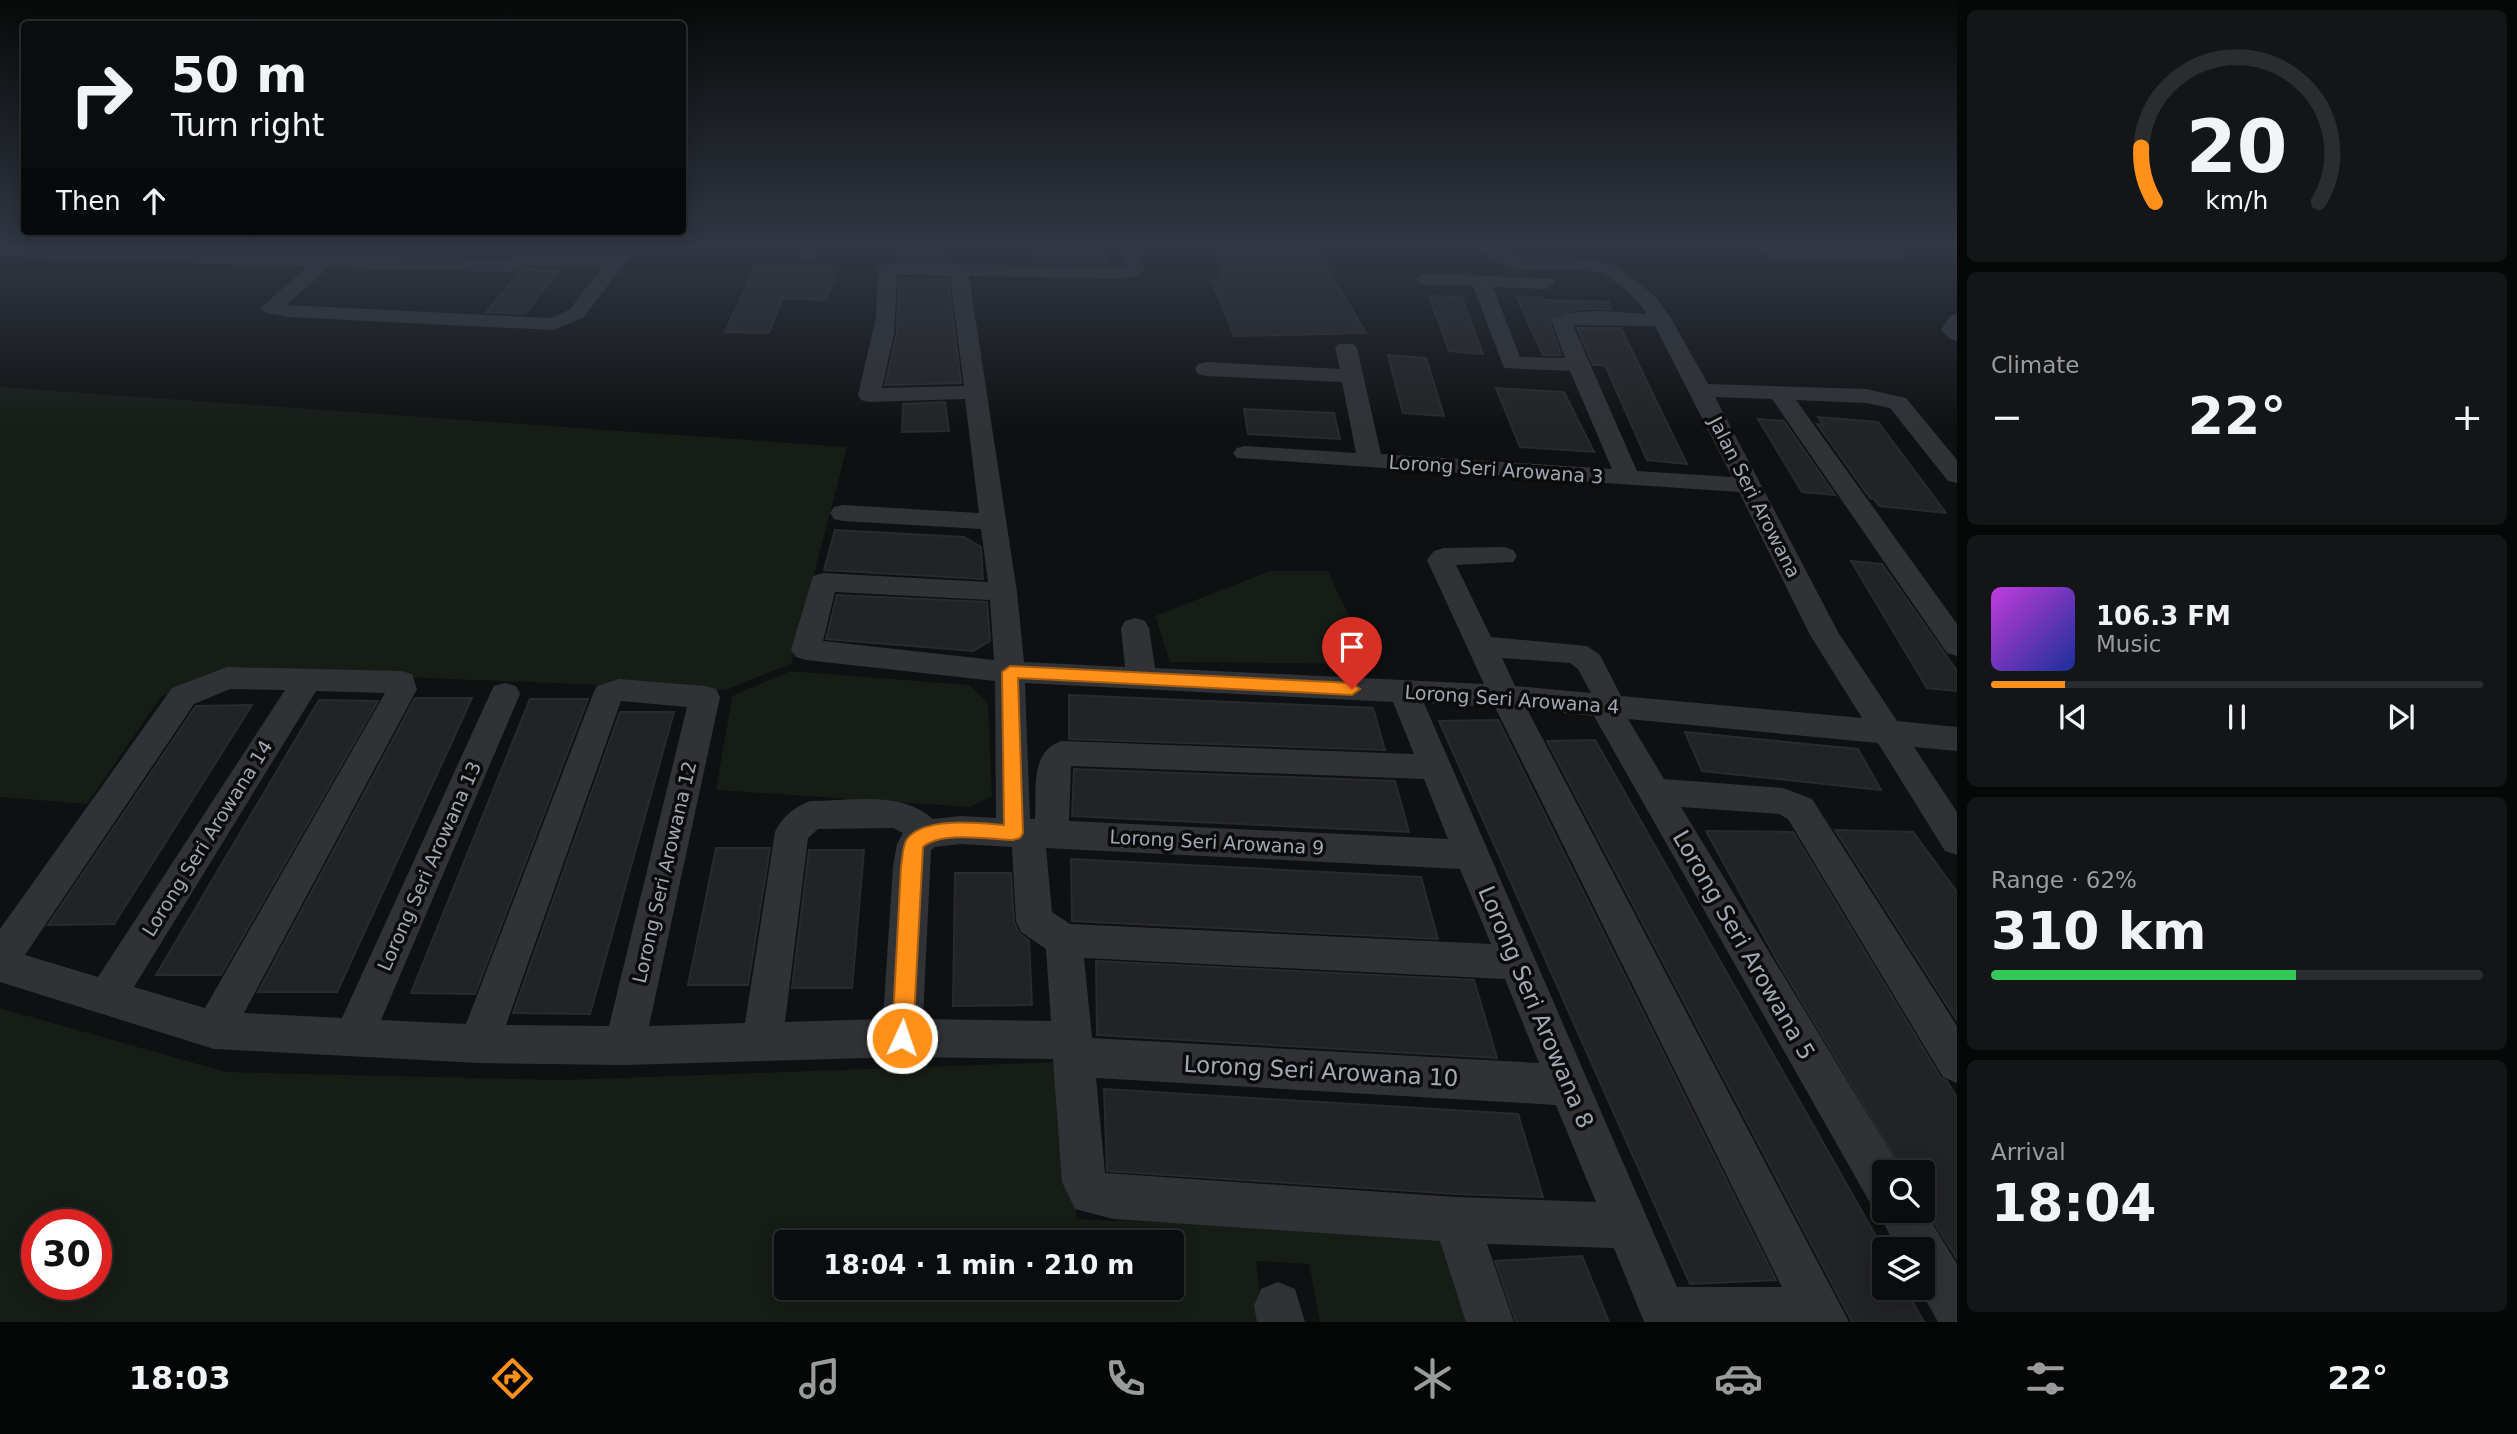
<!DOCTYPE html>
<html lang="en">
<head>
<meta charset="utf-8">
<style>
  body { margin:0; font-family:"DejaVu Sans",sans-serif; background:#141516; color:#f1f3f6; height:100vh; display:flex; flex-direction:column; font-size:26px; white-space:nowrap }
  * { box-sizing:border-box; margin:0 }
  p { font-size:23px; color:#9a9b9d }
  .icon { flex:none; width:38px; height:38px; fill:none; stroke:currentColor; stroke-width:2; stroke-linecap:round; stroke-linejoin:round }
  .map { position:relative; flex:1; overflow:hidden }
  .side { display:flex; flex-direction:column; gap:10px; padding:10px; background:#060707; width:560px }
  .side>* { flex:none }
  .guide { position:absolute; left:21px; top:21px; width:665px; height:214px; border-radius:7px; box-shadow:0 4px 18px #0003,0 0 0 2px #2b2c2e; background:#0b0c0d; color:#f1f3f6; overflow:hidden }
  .fabs { position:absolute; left:1872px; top:1160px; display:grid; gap:14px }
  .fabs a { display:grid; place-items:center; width:63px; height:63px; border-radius:7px; background:#0b0c0d; box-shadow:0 4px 18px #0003,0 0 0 2px #2b2c2e; font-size:35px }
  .speed { position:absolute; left:21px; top:1209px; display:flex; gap:14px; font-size:35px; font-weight:700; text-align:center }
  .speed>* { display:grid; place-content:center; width:91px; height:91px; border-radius:50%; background:#0b0c0d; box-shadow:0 4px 18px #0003,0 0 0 2px #2b2c2e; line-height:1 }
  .speed .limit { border:10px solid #d22; background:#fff; color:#111 }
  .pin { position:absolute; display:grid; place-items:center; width:60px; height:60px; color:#fff; margin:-72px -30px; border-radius:50% 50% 50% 0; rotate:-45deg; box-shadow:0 0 7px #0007 }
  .pin .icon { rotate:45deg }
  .me { position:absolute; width:77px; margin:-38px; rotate:3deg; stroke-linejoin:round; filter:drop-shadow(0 0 5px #0008) }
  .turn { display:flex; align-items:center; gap:24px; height:147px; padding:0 35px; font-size:32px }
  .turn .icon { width:91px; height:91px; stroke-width:2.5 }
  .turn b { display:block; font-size:49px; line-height:60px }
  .then { display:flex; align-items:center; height:66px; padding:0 35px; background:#0003; gap:14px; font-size:26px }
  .big { font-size:52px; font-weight:700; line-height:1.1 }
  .side .tile { flex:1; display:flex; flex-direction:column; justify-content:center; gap:10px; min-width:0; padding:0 24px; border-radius:10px; background:#141516 }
  .side .dial { align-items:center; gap:0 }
  .dial svg { height:182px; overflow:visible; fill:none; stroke:#2b2c2e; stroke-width:7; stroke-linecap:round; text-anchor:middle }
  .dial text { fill:#f1f3f6; stroke:none }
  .song { display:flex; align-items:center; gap:21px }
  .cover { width:84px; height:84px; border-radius:10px; background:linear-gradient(135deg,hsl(290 70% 55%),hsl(230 70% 35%)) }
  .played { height:7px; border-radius:4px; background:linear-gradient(90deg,#ff9019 15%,#2b2c2e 15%) }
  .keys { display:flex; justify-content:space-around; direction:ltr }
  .heat { display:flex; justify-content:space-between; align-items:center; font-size:38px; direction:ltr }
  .charge { height:10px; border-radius:5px; background:linear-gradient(90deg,#34c759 62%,#2b2c2e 0) }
  .trip { position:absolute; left:774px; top:1230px; width:410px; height:70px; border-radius:7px; background:#0b0c0d; box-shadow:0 4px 18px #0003,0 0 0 2px #2b2c2e; font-weight:700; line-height:70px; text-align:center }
  .dock { display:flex; height:112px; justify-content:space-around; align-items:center; background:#040505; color:#9a9b9d }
  .dock .icon { width:49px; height:49px }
  .dock .selected { color:#ff9019 }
  .dock b { font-size:32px; color:#f1f3f6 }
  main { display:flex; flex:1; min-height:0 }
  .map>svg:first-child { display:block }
</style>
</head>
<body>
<main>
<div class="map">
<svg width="1957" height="1322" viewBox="0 0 1957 1322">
  <rect width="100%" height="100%" fill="#0f1011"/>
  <g fill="#161c16" fill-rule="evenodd">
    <path d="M0,387L847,447L791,664L724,690L226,670L161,697L87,804L0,797Z"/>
    <path d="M1270,571H1328L1371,664L1170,662L1155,616Z"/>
    <path d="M790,671L969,685L988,703L992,796L970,807L716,790L732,696Z"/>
    <path d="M0,1008L226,1072L562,1080L1060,1062L1077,1219L1449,1234L1474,1322H1320L1309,1264L1256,1261L1263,1322H0ZM37,1225H96V1284H37ZM786,1242H1171V1288H786Z"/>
  </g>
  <g fill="#222325" stroke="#292a2d" stroke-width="2">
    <path d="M898,247H945L947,261H898Z"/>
    <path d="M1034,247H1104L1106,264L1034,263Z"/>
    <path d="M1213,247H1315L1366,333L1234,336L1211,279L1223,278Z"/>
    <path d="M757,263L838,266L826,300L783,298L769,333L725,332Z"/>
    <path d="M528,269L560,270L525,314L486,312L521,271Z"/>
    <path d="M899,278L948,279L961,383L885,385L897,333Z"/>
    <path d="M1429,296L1462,297L1483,354L1449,351Z"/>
    <path d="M1516,296L1542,298L1543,300L1608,302L1611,309H1582L1557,315L1550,323L1561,355H1543Z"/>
    <path d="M1577,328H1621L1687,464L1647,460L1605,365H1593Z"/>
    <path d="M1388,355L1426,358L1444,416L1403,413Z"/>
    <path d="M1496,388L1564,392L1594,452L1520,447Z"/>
    <path d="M945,402L949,431L902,432L903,404Z"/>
    <path d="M1244,409L1334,413L1340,439L1248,434Z"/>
    <path d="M1818,417L1878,422L1946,513L1879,506L1874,499L1870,498L1817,424L1823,425Z"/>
    <path d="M1758,419L1784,421L1835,495L1802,492Z"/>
    <path d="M835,530L964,537L981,547L983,579L824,570Z"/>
    <path d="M1851,561L1882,564L1957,671V691L1927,688Z"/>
    <path d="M837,595L987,602L990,641L973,651L826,639Z"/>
    <path d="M1069,695L1373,708L1385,750L1069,739Z"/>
    <path d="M415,698H472L337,992H258Z"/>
    <path d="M530,699H588L475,994L411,993Z"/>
    <path d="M319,700L378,701L221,975H156Z"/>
    <path d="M252,705L114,924L48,925L196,706Z"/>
    <path d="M620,712H674L590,1014L513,1013Z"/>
    <path d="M1498,720L1776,1280L1690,1284L1439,721Z"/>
    <path d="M1685,732L1858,749L1881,790L1702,771Z"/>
    <path d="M1595,740L1885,1252V1288H1905L1924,1322H1852L1547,741Z"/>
    <path d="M1074,769L1395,781L1409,832L1072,816Z"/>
    <path d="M1835,830L1913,832L1957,892V1021Z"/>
    <path d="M1706,831L1793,832L1941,1078L1947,1081L1957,1098V1259L1923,1205V1172H1904L1778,962Z"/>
    <path d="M716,848H770L748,985H688Z"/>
    <path d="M809,850H864L852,988H792Z"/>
    <path d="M1071,859L1421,877L1438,939L1072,921Z"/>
    <path d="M955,873H1011L1014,922L1019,933L1029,941L1032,1005L953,1006Z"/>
    <path d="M1096,961L1474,980L1497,1058L1097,1035Z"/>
    <path d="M1104,1089L1518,1114L1543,1197L1456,1194L1107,1171Z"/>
    <path d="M1582,1256L1609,1322H1516L1495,1261Z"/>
  </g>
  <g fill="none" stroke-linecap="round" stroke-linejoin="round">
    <g fill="#303236" fill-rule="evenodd">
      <path d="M0,247L510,260L526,247H545L539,255L610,257L618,247H637L583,318L553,330L287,317L264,312L261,308L306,267L0,256ZM527,266L602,268L569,310L550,318L286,305L328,268L513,272Z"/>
      <path d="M798,247H816L818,257L816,261H802Z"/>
      <path d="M1120,247H1138L1144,268L1139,276L1120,279L969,276L1017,592L1024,662L1125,667L1121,628L1125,621L1135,618L1145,621L1149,628L1155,668L1484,684L1427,560L1434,551L1444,548L1504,547L1513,550L1517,556L1513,562L1456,565L1491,637L1587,646L1600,655L1621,696L1862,718L1810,635L1739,492L1237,458L1233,453L1237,448L1245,446L1356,453L1342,382L1206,376L1198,374L1195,369L1198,364L1206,362L1340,369L1335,348L1339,344H1353L1357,348L1381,454L1612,469L1570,371L1504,368L1473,286L1424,285L1414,279L1424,273L1553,279L1556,283L1546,289L1493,287L1520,357L1565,358L1552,322C1565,305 1626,313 1647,314C1638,300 1618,282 1603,274C1595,270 1584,271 1576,271C1542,270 1503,277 1480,247H1501L1518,258L1586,259L1615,265L1655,296L1672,320L1708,384L1866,389L1906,398L1957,460V483L1948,481L1890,408L1866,403L1796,400L1957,624V656L1947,653L1772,399L1715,397L1838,632L1897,721L1957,727V751L1914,747L1957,812V855L1945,851L1878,743L1628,719L1664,779L1783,788L1812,799L1957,1026V1083L1943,1077L1788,819L1779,814L1681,807L1901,1169L1902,1172H1885V1211H1923V1208L1957,1264V1322H1938L1919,1288H1923V1250H1897L1878,1211L1880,1205L1869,1201L1594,716L1527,709L1849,1322H1644L1614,1248L1487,1244L1514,1322H1466L1440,1241L1113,1219L1075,1209L1062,1182L1053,1059L902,1057L624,1065L479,1063L214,1049L0,982V929L172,688L227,667L401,671L412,674L417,689L244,1013L342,1018L490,694L494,686L505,683L516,686L520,694L381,1020L466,1024L593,694L597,686L619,679L705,686L716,689L720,697L649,1026L745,1023L775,832C782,817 794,807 810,801C850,801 901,790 933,819L961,816L996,818L995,681L806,660L796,657L791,650L813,576L823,573L988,582L981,529L843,521L834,519L830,513L834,507L843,505L979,513L965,399L869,402L861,400L858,395L876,317L878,269L887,263L1125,267ZM897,275L950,276L964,386L882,388L894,333ZM1573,325L1655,326L1732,477L1637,471ZM835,592L990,600L994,660L823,641ZM1502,658L1570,663L1578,669L1591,693L1515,686ZM1025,683L1393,702L1414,754L1062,741C1029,751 1037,790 1035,819H1030ZM230,689L285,690L98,977L25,955L194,704ZM316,691L385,693L205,1008L134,987ZM621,701L687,707L609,1026L506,1025ZM1424,703L1495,707L1782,1287H1677ZM1071,766L1424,779L1448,839L1069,821ZM893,828L903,833L897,844L893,866L883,1019L785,1022L808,838L818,829ZM961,844L1012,847L1016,921L1021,932L1046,949L1051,1021L923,1019L931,850L935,847ZM1046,848L1460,869L1491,944L1070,924L1052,912ZM1084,958L1505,979L1539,1063L1092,1038ZM1096,1078L1556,1105L1596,1202L1456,1197L1105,1173Z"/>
      <path d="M1760,247H1780L1792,251L1894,250L1903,256L1894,262L1792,263L1770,258Z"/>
      <path d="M1957,314V341L1950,339L1941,330L1950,316Z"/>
      <path d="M1278,1282L1295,1289L1305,1322H1257L1254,1306L1261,1289Z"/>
    </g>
  </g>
  <linearGradient id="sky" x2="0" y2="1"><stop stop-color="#080909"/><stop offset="0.57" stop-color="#313743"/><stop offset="1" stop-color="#313743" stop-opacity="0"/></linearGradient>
  <rect width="1957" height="432" fill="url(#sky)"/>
  <path fill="#ff9019" stroke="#a65e10" stroke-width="2" d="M1010,666L1352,683L1360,689L1352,695L1018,678L1023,833L1020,838L1013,840C989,839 942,831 923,847L913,1038L910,1046L902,1049L895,1046L892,1038L901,866C903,858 902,846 907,839C924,816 979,823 1004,825L1002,672Z"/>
  <g text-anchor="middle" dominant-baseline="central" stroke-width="7" stroke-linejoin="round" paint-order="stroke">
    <g font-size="19" fill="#9fa8b3" stroke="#0b0b0c">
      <text transform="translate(1496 469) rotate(4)">Lorong Seri Arowana 3</text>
      <text transform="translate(1755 497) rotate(63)">Jalan Seri Arowana</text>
      <text transform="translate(1512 699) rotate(4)">Lorong Seri Arowana 4</text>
      <text transform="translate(207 838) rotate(-58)">Lorong Seri Arowana 14</text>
      <text transform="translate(1217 842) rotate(3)">Lorong Seri Arowana 9</text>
      <text transform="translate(429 866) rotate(-66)">Lorong Seri Arowana 13</text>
      <text transform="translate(664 872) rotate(-77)">Lorong Seri Arowana 12</text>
    </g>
    <g font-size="23" fill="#9fa8b3" stroke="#0b0b0c">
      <text transform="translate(1744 945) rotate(60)">Lorong Seri Arowana 5</text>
      <text transform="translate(1536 1007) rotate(67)">Lorong Seri Arowana 8</text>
      <text transform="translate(1321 1071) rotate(3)">Lorong Seri Arowana 10</text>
    </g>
  </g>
</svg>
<div class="fabs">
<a><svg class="icon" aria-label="search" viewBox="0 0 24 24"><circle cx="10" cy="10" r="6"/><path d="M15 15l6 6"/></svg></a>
<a><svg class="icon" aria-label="layers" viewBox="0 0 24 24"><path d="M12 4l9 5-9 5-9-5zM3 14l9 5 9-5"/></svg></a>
</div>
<div class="speed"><div class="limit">30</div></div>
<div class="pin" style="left:1352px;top:689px;background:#d93025"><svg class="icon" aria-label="arrive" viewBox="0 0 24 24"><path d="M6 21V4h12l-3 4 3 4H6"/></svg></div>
<svg class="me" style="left:902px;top:1038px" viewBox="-20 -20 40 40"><circle r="17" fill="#ff9019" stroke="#fff" stroke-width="3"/><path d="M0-11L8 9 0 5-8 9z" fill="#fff"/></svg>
<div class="trip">18:04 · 1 min · 210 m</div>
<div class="guide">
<div class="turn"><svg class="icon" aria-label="right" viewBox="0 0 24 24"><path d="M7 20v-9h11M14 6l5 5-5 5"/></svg><div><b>50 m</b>Turn right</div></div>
<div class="then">Then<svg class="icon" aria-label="ahead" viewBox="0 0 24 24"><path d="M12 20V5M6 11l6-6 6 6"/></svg></div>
</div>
</div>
<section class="side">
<div class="tile dial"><svg viewBox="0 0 100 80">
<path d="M14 69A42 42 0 1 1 86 69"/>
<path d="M14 69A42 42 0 0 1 8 45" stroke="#ff9019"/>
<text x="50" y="56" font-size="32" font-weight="700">20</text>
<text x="50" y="72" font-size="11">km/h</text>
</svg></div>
<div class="tile"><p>Climate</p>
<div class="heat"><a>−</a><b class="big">22°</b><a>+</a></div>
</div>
<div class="tile">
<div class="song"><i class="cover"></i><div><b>106.3 FM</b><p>Music</p></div></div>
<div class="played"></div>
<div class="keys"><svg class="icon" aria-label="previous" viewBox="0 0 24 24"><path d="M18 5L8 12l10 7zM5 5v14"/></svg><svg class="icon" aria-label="pause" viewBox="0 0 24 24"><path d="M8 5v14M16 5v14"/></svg><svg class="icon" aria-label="next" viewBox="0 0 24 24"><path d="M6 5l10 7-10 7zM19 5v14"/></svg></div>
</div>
<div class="tile"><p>Range · 62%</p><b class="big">310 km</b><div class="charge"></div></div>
<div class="tile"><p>Arrival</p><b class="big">18:04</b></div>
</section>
</main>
<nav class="dock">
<b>18:03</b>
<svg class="icon selected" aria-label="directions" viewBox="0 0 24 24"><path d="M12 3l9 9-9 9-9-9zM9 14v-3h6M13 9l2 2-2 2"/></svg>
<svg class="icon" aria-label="music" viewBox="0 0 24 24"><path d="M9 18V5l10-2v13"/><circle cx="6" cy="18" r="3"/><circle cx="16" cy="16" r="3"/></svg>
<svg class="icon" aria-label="phone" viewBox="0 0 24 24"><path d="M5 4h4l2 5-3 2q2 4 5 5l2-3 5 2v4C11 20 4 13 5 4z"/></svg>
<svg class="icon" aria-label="climate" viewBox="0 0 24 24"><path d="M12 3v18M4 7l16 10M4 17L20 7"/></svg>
<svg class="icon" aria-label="car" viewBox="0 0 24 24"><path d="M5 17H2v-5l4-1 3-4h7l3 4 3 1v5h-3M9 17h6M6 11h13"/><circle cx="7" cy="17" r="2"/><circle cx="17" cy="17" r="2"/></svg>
<svg class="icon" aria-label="filters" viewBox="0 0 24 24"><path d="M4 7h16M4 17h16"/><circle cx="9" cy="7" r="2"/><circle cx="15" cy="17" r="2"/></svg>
<b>22°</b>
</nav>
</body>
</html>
